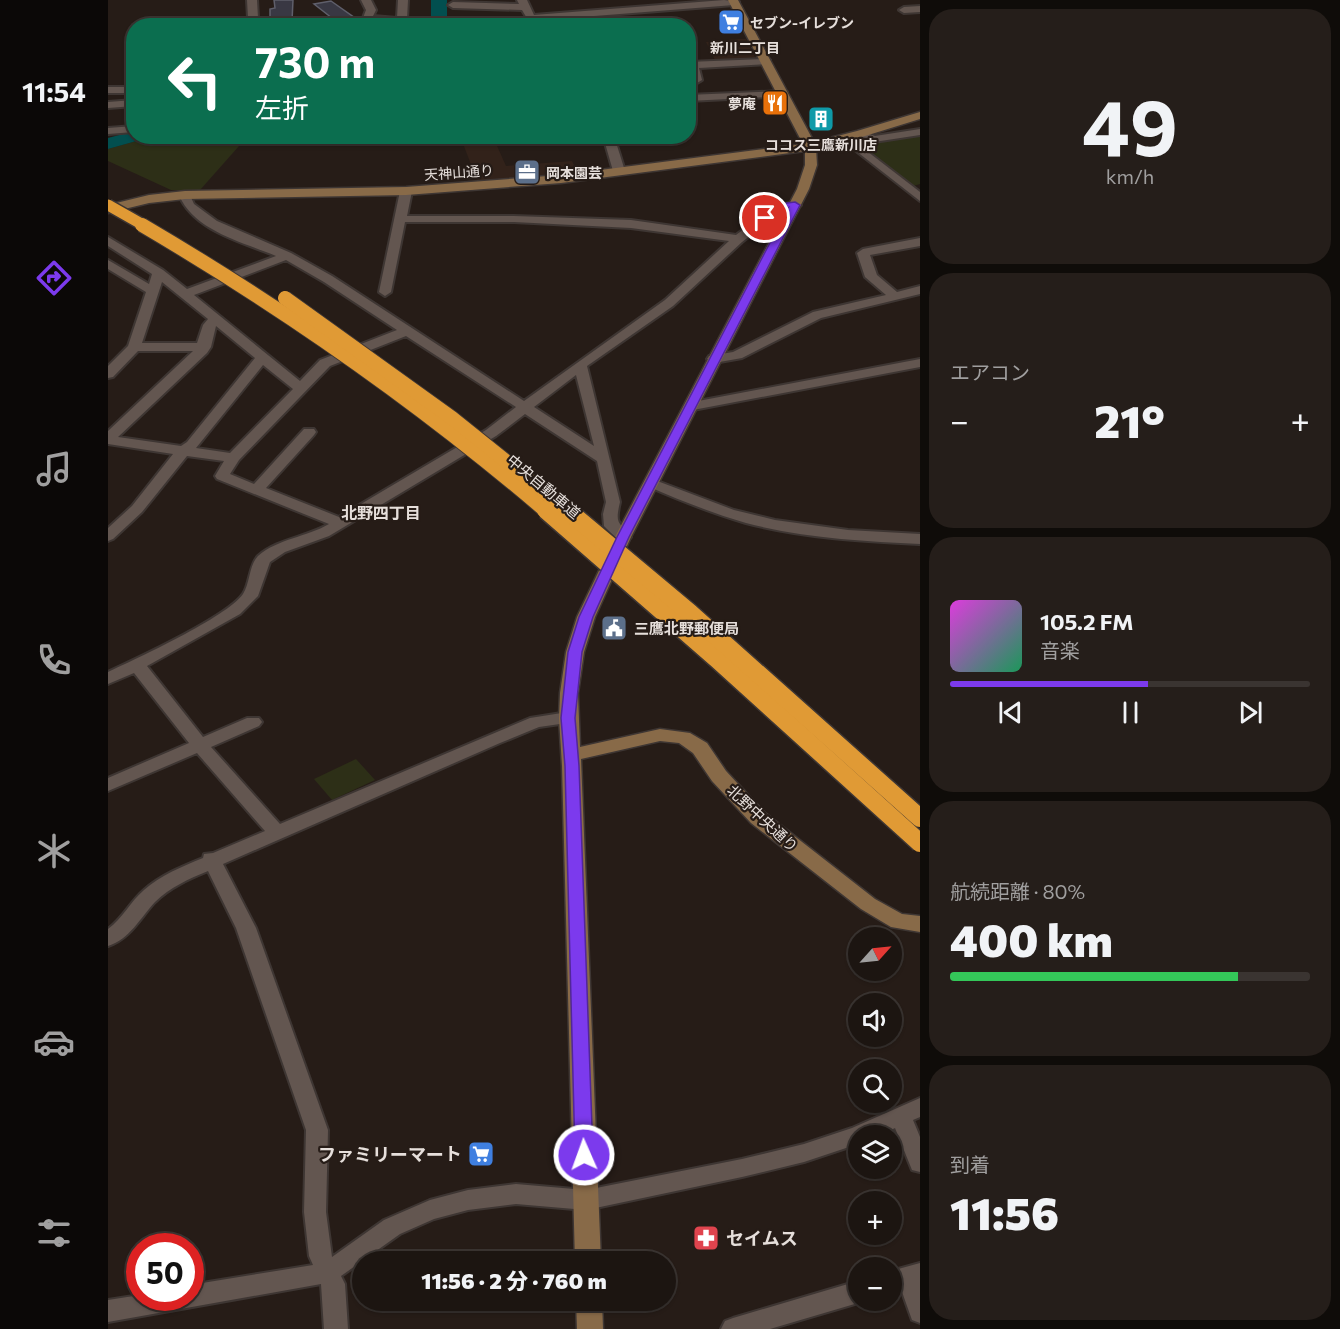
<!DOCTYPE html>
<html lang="ja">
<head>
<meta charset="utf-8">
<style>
  body { margin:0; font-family:Commissioner,"Noto Sans JP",sans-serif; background:#251e1a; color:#f1f3f6; height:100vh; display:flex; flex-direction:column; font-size:22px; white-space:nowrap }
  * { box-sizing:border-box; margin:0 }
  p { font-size:20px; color:#a09f9f }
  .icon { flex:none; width:33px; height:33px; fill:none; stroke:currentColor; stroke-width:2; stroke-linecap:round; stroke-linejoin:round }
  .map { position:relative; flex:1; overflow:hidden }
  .sheet { display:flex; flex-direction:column; gap:9px; padding:9px; background:#0f0c09; width:420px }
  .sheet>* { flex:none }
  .banner { position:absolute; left:18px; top:18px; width:570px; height:126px; border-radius:24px; box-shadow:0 2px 4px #0004,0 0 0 2px #3a3431; background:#0b6e4f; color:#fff; overflow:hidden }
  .needle { width:39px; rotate:63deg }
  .tools { position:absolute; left:740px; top:927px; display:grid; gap:12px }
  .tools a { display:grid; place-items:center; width:54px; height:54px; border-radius:50%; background:#1c1511; box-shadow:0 2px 4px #0004,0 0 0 2px #3a3431; font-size:30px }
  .speed { position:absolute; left:18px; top:1233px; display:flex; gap:12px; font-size:30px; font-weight:700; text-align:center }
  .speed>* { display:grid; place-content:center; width:78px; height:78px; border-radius:50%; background:#1c1511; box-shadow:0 2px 4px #0004,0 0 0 2px #3a3431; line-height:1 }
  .speed .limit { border:9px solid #d22; background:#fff; color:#111 }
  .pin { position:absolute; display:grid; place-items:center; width:51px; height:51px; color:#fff; margin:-26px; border:3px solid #fff; border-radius:50%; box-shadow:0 2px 6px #0007 }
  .me { position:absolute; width:66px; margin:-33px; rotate:358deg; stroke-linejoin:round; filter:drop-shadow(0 0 4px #0008) }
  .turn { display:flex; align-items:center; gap:21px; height:126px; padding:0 30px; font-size:27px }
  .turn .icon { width:78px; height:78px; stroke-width:2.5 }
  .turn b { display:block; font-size:42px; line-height:51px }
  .big { font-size:45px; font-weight:800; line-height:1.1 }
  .sheet .tile { flex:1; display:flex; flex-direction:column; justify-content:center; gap:9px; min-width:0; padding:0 21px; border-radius:24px; background:#251e1a }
  .sheet .dial { align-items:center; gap:0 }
  .dial b { font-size:78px; line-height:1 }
  .song { display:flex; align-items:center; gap:18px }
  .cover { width:72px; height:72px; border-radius:9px; background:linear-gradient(135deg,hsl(300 70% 55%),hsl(150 70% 35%)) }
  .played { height:6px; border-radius:3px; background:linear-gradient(90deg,#7c3aed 55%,#3a3431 55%) }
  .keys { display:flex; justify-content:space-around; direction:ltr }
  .heat { display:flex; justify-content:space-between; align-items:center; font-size:33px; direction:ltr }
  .charge { height:9px; border-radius:4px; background:linear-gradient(90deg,#34c759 80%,#3a3431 0) }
  .trip { position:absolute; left:244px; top:1251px; width:324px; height:60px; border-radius:30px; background:#1c1511; box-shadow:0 2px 4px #0004,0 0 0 2px #3a3431; font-weight:800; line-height:60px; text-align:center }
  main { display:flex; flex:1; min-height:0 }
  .tab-bar { display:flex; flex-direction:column; width:108px; justify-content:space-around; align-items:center; background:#0b0807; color:#a09f9f }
  .tab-bar .icon { width:42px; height:42px }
  .tab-bar .active { color:#7c3aed }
  .tab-bar b { font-size:27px; color:#f1f3f6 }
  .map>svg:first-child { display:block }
</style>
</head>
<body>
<main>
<nav class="tab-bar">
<b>11:54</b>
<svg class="icon active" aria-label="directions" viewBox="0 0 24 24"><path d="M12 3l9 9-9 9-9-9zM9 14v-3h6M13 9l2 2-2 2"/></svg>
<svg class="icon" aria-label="music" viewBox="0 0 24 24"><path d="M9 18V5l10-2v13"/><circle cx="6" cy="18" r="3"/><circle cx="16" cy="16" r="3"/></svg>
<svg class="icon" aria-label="phone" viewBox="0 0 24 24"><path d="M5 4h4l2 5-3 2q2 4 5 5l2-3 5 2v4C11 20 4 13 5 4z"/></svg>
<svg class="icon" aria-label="climate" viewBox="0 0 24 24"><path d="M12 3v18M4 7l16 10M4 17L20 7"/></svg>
<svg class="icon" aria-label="car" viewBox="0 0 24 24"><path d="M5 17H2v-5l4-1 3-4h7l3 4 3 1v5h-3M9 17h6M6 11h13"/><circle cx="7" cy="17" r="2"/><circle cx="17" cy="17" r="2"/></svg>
<svg class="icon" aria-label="filters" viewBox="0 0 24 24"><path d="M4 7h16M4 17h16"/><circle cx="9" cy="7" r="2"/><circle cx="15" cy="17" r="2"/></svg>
</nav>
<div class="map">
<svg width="812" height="1329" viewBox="0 0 812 1329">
  <rect width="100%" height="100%" fill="#261c17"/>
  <g fill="#32221a">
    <path d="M630,39H638L649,61L608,62L598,42Z"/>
    <path d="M386,139L398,166L464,161L470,173L370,183L354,141Z"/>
  </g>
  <g fill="#2d2f17">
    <path d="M812,133V184L802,187L747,142Z"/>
    <path d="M42,137H139L92,190H63L0,161V149Z"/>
    <path d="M248,759L267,780L224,800L206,779Z"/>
  </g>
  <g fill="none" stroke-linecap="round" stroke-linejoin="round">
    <g fill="#024f4f" fill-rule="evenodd">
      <rect x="323" y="0" width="16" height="26"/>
      <path d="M26,131V136H34L32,140L0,149V138Z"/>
    </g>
  </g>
  <g fill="#393843" stroke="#5f5f6b" stroke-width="1.5">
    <path d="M166,0H185L184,21L162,24V9L167,8Z"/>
    <path d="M223,1L247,18L229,22L206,4Z"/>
  </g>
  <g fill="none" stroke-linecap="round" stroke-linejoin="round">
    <defs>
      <g id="street">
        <path d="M139,0H149L150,18L156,26H146L140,18Z"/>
        <path d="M253,0H263L268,10L265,16L289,18L290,0H300L299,19L345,22L350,25L312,26L262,22L260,26H252L258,10Z"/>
        <path d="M409,0H419L426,15L616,0L631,2L626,5L423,21L420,20L414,10L345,8L340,5L345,2L411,4Z"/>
        <path d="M812,6V12L796,13L791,10L796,7Z"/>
        <path d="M658,59L662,60V64L591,68L594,80L589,83H580V77H583L580,62Z"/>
        <rect x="0" y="87" width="26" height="6"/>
        <path d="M675,91L679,92V96L580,101V95Z"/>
        <path d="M26,100V106L0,108V102Z"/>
        <path d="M26,126V132L0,134V128Z"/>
        <path d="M812,129V135L766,142L748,134L753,131L767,136Z"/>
        <path d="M738,135L812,192V201L734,140L733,138Z"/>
        <path d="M137,136H163C157,141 143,141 137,136Z"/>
        <path d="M495,136H506L517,171L515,173L511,174L505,171Z"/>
        <path d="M298,188L304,191L299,216H406L523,220L628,235L666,206L687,202L693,205L691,207L674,211L634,242L565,306L479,366L512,502C507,524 510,521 523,537L520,540H510L496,526L495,514L498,502L489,461L417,414L388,436L221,536L177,552L162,562L150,596L132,614L39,666L95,737L139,718H151L154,722L151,726L103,747L172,824L422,718L460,712L466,714L469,718L466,722L431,727L392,743L115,864L148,928L220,1130L218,1212L224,1257L276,1220L322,1200L360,1190L408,1184L478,1190L634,1159L696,1144L744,1128L812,1098V1117L805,1120L812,1137V1172L804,1170L787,1128L771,1136H750V1144L696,1162L634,1177L478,1210L408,1204L360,1210L326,1219L292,1234L233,1276L237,1284L240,1329H216L213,1284L0,1322V1300L32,1295V1298H82V1285L205,1265L201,1256L196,1212L198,1130L128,928L100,871C81,879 62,887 47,902C32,918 22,939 0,946V929C15,918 22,902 36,890C53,875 73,867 95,858L96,854L105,853L157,831L89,753L0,791V778L81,743L26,673L0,684V672C28,659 119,617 135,594C142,584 141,565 150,556C169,539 199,537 221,524L109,479L107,476L116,461L79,456L34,512L5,539L0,541V528L24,506L65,454L0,444V431L85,351H30L5,377L0,378V366L20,346L38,292L0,269V260L41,284L44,274L0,246V237L55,270L79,289L168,256C135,242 86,231 71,195L77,192L81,193L86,204L109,221L183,253L224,276L416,401L557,300L621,241L523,228L406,222H297L283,292L277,296L271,292L292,191ZM178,260L216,282L289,330L212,360L192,381L86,295ZM54,282L100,319L95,325L89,343H34ZM108,326L147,358L79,442L73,446L10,437L99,353L103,347ZM298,336L408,407L378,430L231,517L158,488L206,435L208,432L206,429H196L146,484L122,474L131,460L222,366ZM155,365L185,389L122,453L88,448ZM468,375L486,446L426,407Z"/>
        <path d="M812,238V246L762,255L769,275L789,292L812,286V294L713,318L634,358L606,363L599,359L601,356L625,352L705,312L778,295L757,277L749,253L755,249Z"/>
        <path d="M812,359V367L585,410L578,406L585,402Z"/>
        <path d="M544,479L626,510L667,520L740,530L812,534V544C754,541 695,538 638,523C604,513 571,500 539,486L537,483L539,480Z"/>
        <path d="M812,1263V1323L804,1320L793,1289L783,1293V1271Z"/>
        <path d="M750,1281V1300H756L750,1303L662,1329H613L617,1321L625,1318Z"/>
      </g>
      <g id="secondary">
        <path d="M620,0H630L706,142L749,131L812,112V119L757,136L708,148L709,165L701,189L523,537L487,617L476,652L470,693L472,747L552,729L582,733L599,743L618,771L657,813L767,899L794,914L812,916V932L783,927L753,909L643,823L604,781L585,753L571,743L552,741L473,759L493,1262H467L454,766L451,718L452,693L458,652L469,617L507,537L689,189L697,165V151L453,183L298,195L77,199L41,203L0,213V205L41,195L77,191L298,187L453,175L695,144Z"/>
        <path d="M468,1300H494L495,1329H469Z"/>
      </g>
    </defs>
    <use href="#street" stroke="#3e3633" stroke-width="4"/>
    <use href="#secondary" stroke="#3e3633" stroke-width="3"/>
    <use href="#street" fill="#635650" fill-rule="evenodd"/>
    <use href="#secondary" fill="#886a48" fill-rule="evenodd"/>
    <defs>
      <path id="highway-bridge-far2" d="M0,205L37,226"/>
      <g id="highway-bridge-far1">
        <path d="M34,225C177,309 313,404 439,512"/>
        <path d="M177,298L344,418L461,512"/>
      </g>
      <g id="highway-bridge">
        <path d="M438,510L610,660L812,843"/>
        <path d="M459,510L582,613L812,818"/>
      </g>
    </defs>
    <use href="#highway-bridge-far2" stroke="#3e3633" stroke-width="14" stroke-linecap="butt"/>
    <use href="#highway-bridge-far1" stroke="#3e3633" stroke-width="16" stroke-linecap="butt"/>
    <use href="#highway-bridge" stroke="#3e3633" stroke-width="21" stroke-linecap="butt"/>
    <use href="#highway-bridge-far2" stroke="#e09a35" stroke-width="11"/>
    <use href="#highway-bridge-far1" stroke="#e09a35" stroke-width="14"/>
    <use href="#highway-bridge" stroke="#e09a35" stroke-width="18"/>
  </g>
  <path fill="#7c3aed" stroke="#51269a" stroke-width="1.5" d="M687,202L692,205L521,537L485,617L474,652L467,718L471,766L485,1155L483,1161L476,1163L470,1161L467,1155L457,766L453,718L460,652L471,617L509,537L680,208L660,220L652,218L671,204Z"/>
  <defs>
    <symbol id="supermarket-square" viewBox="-11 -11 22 22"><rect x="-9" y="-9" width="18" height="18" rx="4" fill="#3f7fe0" stroke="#261c17"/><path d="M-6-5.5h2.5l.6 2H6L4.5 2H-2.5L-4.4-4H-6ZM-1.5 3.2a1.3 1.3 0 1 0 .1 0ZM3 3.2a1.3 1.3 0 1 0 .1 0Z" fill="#fff"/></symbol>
    <symbol id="restaurant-square" viewBox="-11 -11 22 22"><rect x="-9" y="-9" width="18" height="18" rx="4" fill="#e8710a" stroke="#261c17"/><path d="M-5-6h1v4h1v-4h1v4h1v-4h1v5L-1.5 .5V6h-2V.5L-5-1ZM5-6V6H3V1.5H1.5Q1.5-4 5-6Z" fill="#fff"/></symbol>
    <symbol id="building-square" viewBox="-11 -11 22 22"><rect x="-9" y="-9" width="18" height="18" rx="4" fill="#0f9aa8" stroke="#261c17"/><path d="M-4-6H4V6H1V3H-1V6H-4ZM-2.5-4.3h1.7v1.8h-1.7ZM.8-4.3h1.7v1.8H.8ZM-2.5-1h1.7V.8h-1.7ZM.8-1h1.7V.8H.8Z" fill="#fff"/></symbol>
    <symbol id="office-square" viewBox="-11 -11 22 22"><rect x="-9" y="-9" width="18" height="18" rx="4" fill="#5c6f8a" stroke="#261c17"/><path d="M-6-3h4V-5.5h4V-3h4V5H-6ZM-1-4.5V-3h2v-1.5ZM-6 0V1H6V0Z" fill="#fff"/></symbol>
    <symbol id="civic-square" viewBox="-11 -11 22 22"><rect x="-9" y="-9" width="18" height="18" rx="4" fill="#5c6f8a" stroke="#261c17"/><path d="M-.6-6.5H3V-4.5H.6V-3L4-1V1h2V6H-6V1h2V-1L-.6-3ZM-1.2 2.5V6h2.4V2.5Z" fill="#fff"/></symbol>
    <symbol id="pharmacy-square" viewBox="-11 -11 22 22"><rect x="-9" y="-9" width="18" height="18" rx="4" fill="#e0444e" stroke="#261c17"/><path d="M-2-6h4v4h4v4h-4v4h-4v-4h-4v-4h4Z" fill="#fff"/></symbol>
  </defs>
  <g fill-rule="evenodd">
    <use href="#supermarket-square" x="608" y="7" width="30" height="30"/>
    <use href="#restaurant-square" x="652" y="88" width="30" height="30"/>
    <use href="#building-square" x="698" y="104" width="30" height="30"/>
    <use href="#office-square" x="404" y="157" width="30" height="30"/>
    <use href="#civic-square" x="491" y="613" width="30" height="30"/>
    <use href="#supermarket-square" x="358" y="1139" width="30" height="30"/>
    <use href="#pharmacy-square" x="583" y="1223" width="30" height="30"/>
  </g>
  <g text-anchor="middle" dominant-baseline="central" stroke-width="4.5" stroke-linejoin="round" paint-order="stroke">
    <g font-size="14" font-weight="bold" fill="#e6dfdb" stroke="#261c17" text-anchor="start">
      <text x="642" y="22">セブン-イレブン</text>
      <text x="648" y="103" text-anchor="end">夢庵</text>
      <text x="713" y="144" text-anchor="middle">ココス三鷹新川店</text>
      <text x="438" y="172">岡本園芸</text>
    </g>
    <g font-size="14" font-weight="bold" fill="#e6dfdb" stroke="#261c17">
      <text x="637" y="47">新川二丁目</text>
    </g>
    <g font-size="14" fill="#e6dfdb" stroke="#261c17">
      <text transform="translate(351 172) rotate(-4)">天神山通り</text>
    </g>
    <g font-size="15" fill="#e6dfdb" stroke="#261c17">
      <text transform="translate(436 486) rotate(40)">中央自動車道</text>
      <text transform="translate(655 818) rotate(43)">北野中央通り</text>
    </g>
    <g font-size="15" font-weight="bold" fill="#e6dfdb" stroke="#261c17" text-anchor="start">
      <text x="526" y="628">三鷹北野郵便局</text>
    </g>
    <g font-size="16" font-weight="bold" fill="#e6dfdb" stroke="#261c17">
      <text x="273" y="512">北野四丁目</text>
    </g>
    <g font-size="18" font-weight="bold" fill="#e6dfdb" stroke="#261c17" text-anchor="end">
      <text x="354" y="1154">ファミリーマート</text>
      <text x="618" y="1238" text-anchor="start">セイムス</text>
    </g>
  </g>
</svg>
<div class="tools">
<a><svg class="needle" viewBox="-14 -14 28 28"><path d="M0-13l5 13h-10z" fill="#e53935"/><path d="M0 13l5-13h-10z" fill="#a09f9f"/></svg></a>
<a><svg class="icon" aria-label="sound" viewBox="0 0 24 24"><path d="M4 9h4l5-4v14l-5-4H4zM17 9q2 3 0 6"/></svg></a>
<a><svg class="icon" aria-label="search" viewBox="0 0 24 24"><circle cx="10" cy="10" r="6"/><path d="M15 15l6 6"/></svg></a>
<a><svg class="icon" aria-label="layers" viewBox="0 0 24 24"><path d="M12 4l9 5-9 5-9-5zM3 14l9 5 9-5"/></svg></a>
<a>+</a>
<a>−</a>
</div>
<div class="speed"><div class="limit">50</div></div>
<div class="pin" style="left:657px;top:218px;background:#d93025"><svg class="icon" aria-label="arrive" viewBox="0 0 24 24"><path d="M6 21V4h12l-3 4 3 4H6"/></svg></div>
<svg class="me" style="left:476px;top:1155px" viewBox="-20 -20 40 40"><circle r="17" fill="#7c3aed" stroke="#fff" stroke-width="3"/><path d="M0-11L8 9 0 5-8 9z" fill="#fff"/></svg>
<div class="trip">11:56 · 2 分 · 760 m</div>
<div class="banner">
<div class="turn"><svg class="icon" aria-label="left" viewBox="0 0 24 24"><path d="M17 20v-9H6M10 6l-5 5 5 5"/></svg><div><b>730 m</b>左折</div></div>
</div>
</div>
<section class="sheet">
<div class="tile dial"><b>49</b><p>km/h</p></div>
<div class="tile"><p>エアコン</p>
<div class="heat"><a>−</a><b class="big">21°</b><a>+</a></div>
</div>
<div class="tile">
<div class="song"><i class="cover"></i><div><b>105.2 FM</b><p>音楽</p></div></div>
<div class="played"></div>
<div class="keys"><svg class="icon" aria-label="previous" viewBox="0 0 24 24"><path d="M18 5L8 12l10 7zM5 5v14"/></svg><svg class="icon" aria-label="pause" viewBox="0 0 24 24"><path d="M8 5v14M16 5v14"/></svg><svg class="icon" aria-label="next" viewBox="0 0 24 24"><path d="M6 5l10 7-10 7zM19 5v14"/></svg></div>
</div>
<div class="tile"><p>航続距離 · 80%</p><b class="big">400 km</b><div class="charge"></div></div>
<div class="tile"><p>到着</p><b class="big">11:56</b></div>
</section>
</main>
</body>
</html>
